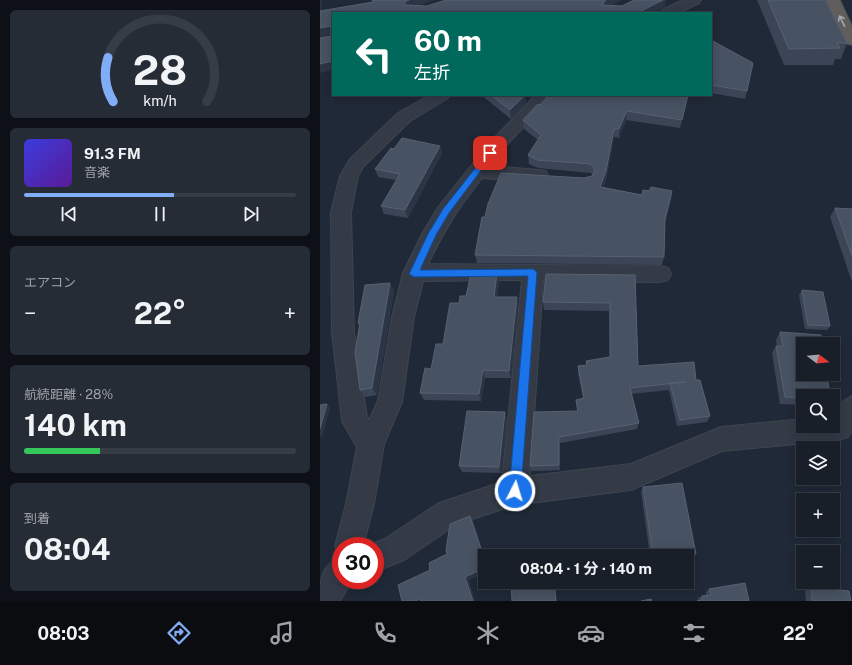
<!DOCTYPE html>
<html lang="ja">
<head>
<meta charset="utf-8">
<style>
  body { margin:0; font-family:"Public Sans","Noto Sans JP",sans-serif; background:#252c35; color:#f1f3f6; height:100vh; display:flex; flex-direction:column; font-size:15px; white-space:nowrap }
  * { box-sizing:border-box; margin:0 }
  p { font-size:13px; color:#9fa2a8 }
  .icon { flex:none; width:22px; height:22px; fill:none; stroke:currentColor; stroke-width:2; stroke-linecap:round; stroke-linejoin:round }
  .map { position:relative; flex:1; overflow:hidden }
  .panel { display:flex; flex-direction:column; gap:10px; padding:10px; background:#0d1117; width:320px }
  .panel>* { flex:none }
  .guide { position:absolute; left:12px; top:12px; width:380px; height:84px; border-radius:0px; box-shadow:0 2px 10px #0003,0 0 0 1px #363d46; background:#00695c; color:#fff; overflow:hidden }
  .needle { width:26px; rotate:106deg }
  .controls { position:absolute; left:476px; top:337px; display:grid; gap:8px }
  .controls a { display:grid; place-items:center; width:44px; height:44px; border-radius:0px; background:#181f29; box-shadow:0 2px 10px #0003,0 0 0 1px #363d46; font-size:20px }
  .speed { position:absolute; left:12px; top:537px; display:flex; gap:8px; font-size:20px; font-weight:700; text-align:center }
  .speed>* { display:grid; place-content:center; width:52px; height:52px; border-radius:50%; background:#181f29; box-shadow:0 2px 10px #0003,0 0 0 1px #363d46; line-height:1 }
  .speed .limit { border:6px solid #d22; background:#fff; color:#111 }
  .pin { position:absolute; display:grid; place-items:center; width:34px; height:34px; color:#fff; margin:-17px; border-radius:8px; box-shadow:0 2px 6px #0006 }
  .me { position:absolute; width:44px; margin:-22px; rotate:5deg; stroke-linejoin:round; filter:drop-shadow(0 0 3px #0008) }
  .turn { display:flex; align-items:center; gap:14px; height:84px; padding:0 16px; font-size:18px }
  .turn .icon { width:52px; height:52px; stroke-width:2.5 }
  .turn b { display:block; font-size:28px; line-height:34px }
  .big { font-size:30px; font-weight:700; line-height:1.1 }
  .panel .card { flex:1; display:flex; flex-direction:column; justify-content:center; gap:6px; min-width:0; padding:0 14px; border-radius:6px; background:#252c35 }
  .panel .dial { align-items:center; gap:0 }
  .dial svg { height:104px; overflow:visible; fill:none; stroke:#363d46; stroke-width:7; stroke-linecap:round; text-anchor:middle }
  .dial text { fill:#f1f3f6; stroke:none }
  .song { display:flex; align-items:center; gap:12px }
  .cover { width:48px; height:48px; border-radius:6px; background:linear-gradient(135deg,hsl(240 70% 55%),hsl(270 70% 35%)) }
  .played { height:4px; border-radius:2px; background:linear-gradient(90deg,#81acf6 55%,#363d46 55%) }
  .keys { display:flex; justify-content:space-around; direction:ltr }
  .heat { display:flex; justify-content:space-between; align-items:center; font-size:22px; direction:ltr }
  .charge { height:6px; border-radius:3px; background:linear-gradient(90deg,#34c759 28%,#363d46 0) }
  .trip { position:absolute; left:158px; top:549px; width:216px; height:40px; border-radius:0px; background:#181f29; box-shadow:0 2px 10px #0003,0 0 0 1px #363d46; font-weight:700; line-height:40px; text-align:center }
  .tabs { display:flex; height:64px; justify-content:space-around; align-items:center; background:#0a0c10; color:#9fa2a8 }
  .tabs .icon { width:28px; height:28px }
  .tabs .current { color:#81acf6 }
  .tabs b { font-size:18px; color:#f1f3f6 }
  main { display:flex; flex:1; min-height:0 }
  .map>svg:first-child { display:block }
</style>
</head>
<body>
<main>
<section class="panel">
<div class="card dial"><svg viewBox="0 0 100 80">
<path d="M14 69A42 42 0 1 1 86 69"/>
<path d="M14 69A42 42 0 0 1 10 35" stroke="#81acf6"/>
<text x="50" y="56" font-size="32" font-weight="700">28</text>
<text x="50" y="72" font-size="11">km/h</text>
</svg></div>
<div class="card">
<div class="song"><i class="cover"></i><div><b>91.3 FM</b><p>音楽</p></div></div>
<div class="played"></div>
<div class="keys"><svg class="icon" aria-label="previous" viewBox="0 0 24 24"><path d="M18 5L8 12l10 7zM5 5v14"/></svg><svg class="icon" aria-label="pause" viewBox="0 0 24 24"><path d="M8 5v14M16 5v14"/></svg><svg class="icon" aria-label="next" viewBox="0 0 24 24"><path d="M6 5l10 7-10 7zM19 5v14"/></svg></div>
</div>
<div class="card"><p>エアコン</p>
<div class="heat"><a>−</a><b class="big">22°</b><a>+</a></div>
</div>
<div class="card"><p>航続距離 · 28%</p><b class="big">140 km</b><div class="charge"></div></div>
<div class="card"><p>到着</p><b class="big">08:04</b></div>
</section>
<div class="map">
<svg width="532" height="601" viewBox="0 0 532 601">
  <rect width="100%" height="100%" fill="#202937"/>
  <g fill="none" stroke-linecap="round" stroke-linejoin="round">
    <defs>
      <g id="minor">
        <path d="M363,0H381L379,3L358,13H340L342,10Z"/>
        <path d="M110,95H130L128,98L90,121L43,167L38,176L31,212L34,332L47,417L49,420L58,401L72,317L83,273L102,234L119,206L171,141L216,95H233L183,149L171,166L219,170L226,171L228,176L226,181L219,182L162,178C139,207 124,230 108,264L340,266L348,268L351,274L348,280L340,282L223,281L210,476L311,464L401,427L483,419V426H513C513,412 519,402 532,396V430L528,437L519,440L402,451L311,490L195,505L137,524L84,560L55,572V546H46L65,539L119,503L182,482L202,280L103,281L94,317L82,402L64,444L54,504L43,546H21V557L19,556L15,546L26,504L37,447L22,421L12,332L11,212L20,176L30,159L78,113Z"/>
        <path d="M21,557V580H32L31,582L20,601H0C0,580 0,566 21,557Z"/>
      </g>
      <path id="trunk" d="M506,0H520L532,26V45L527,44L525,41Z"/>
    </defs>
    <use href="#minor" stroke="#3d4551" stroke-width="2"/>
    <use href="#trunk" stroke="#3e4652" stroke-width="2"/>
    <use href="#minor" fill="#343b47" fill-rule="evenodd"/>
    <use href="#trunk" fill="#605e5c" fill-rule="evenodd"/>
  </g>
  <g fill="#3b4556">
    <path d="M437,0H505L527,43L521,59H515L513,65H464Z"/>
    <path d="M391,40L427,91L425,99L391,93Z"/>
    <path d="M161,95H205L206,103L191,119Z"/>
    <path d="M368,95L360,128L306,120L299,138L294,137L286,180L283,187L322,195L329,191H352L351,200L345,222L344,257L342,265L157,263L155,255L165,217L264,178L272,176L273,175L271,173L218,168L209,164L208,155L218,140L204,129L203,120L220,105Z"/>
    <path d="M120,146L122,153L88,218L64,214L61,206L76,180L58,177L55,169L74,149Z"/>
    <path d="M515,208L532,209V282L510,217Z"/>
    <path d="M177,273L179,282L177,297L198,305L191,378H165L161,401L104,400L100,393L123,344L139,303L146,296Z"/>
    <path d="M315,275L318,366L376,380L390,416L387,422L357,426L349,390L311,394L319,423L317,429L240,443V470L212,471L210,466L257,411L256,400L263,398L258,373V366L266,365V361L290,357L289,311L224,310L223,302Z"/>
    <path d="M70,283L74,291L57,395L45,397L40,390L39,326L38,323Z"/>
    <path d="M482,290L510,326L507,330L485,329L479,295Z"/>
    <path d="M460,332L483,374H508L507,376L483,396V405L460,404L452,353L456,346H457L456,340Z"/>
    <path d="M185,412L187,419L181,473L142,472L139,466Z"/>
    <path d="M323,487L376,554L373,558L367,559V556H330L321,492Z"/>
    <path d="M491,587L531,601H486L485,590Z"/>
    <path d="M389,589L429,601H378V598L382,596L386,595V592Z"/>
  </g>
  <g fill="#2b3545">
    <path d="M0,0H2L1,19L0,16Z"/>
    <path d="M87,0H114L90,9L84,5Z"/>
    <path d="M286,0H302L284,9L282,5Z"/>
    <path d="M343,0H346L345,7L333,13H317Z"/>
    <path d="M11,26L13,34L0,37V28Z"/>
    <path d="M13,61V70L0,73V64Z"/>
    <path d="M205,95L206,103L191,119L190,110Z"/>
    <path d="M307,111L306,120L299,138V129Z"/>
    <path d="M294,129V137L286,180L280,195V187Z"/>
    <path d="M120,146L122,153L88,218L85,210Z"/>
    <path d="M352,191L351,200L343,227Z"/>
    <path d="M177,273L179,282L176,305L174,297Z"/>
    <path d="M70,283L74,291L57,395L52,388Z"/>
    <path d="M197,297L198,305L191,378L189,371Z"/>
    <path d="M163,370L165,378L161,401L159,394Z"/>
    <path d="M7,404L10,408L2,438L0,436V429Z"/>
    <path d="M185,412L187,419L181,473L179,467Z"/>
    <path d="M239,437L240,443V470L239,465Z"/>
    <path d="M150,516L153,520L165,556V561Z"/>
    <path d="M165,568V573L149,580L155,601H153L145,577Z"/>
    <path d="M234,582H235L237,601H236Z"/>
  </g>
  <g fill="#475262" stroke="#576171">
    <path d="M52,0H89H87L84,5L107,6L126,0H286L282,5L302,6L314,0H343L317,13H13V61L0,64V38L11,36V26L0,28V11L53,2Z"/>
    <path d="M448,0H505L527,43H517L520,48L469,49Z"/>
    <path d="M391,40L433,63L427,91L391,85Z"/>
    <path d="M171,95H205L190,110Z"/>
    <path d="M229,95H368L362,120L307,111L299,129H294L286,171L280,187L322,195L323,190L329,191L331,187L352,191L345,219L344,257L155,255L162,217H165L168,204L181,173L264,178L272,176L275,170L271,164L217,160L208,155L221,135L203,120L218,104L220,105Z"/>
    <path d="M82,138L120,146L85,210L61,206L80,174L55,169L71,148L74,149Z"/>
    <path d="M515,208L532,209V256Z"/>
    <path d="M177,273L174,297H197L189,371L163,370L159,394L100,393L105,368L111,369L116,344H123L130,303H139L140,296H146L151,274Z"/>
    <path d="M226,274L315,275L318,366L374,362L376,380H380L390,416L360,420L350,383L365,382L310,388L319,423L239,437V465L210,466L214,412L258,411L256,400L264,398L258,366L267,365L266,361L290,357V303L223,302Z"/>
    <path d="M70,283L52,388L40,390L35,352L40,323H38L45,285Z"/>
    <path d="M482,290L503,292L510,326L488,325Z"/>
    <path d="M460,332L501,335L504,344H483V374H506L511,396H483V398L465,397L456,346H463Z"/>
    <path d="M7,404L0,429V405Z"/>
    <path d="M147,411L185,412L179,467L139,466Z"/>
    <path d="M362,483L376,554L360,556H333L323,487Z"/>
    <path d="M150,516L165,561V568L145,577L153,601H100V599L96,601H82L78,585L110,570L109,563L127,554L126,550L130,524Z"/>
    <path d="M232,554V556H219Z"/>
    <path d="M191,582H234L236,601H192Z"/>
    <path d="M425,583L429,601H377L382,600V596L391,595L389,589Z"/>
    <path d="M491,587L529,591L531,601H492Z"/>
    <path d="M331,599L332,601H321Z"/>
  </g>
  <defs><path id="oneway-shaft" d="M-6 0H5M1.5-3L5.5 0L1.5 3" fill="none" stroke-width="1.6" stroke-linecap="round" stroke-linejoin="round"/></defs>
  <use stroke="#a2a9b4" href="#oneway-shaft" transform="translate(522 21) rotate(-116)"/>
  <path fill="#1a73e8" stroke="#114b97" d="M170,151L174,153L129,213L116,235L100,270L213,269L217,272L201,491L199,495L195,497L191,495L189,491L208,276L94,277L89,274L108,234L123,209L168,152Z"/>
</svg>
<div class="controls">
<a><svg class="needle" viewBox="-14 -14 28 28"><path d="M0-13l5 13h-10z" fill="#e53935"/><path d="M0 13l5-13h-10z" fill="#9fa2a8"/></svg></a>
<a><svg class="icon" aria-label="search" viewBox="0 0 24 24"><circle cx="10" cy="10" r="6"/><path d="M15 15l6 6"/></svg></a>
<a><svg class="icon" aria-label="layers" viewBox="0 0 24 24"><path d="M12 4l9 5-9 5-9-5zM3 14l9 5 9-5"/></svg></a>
<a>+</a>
<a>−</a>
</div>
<div class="speed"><div class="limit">30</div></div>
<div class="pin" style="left:170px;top:153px;background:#d93025"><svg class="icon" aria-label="arrive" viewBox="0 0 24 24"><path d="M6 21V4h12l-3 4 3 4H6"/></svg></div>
<svg class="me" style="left:195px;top:491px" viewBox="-20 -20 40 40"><circle r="17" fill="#1a73e8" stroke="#fff" stroke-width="3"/><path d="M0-11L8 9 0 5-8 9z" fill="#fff"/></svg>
<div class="trip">08:04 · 1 分 · 140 m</div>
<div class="guide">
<div class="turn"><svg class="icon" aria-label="left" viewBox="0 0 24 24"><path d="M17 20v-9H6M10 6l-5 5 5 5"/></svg><div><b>60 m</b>左折</div></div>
</div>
</div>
</main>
<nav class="tabs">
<b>08:03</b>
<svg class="icon current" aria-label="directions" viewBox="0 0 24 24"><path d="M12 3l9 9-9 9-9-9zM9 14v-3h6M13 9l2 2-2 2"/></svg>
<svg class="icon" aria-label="music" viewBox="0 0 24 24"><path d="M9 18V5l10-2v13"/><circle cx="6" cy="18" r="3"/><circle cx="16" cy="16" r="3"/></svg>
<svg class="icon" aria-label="phone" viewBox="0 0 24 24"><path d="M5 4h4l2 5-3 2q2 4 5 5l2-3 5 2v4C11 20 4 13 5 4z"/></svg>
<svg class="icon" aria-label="climate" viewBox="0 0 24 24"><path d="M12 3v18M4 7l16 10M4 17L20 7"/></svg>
<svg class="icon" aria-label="car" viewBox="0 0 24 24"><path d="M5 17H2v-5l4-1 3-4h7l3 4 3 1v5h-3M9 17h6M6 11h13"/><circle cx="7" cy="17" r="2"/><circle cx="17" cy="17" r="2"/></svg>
<svg class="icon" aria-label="filters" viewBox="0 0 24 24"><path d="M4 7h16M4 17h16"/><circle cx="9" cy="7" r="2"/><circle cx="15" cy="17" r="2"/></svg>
<b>22°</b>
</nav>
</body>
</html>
